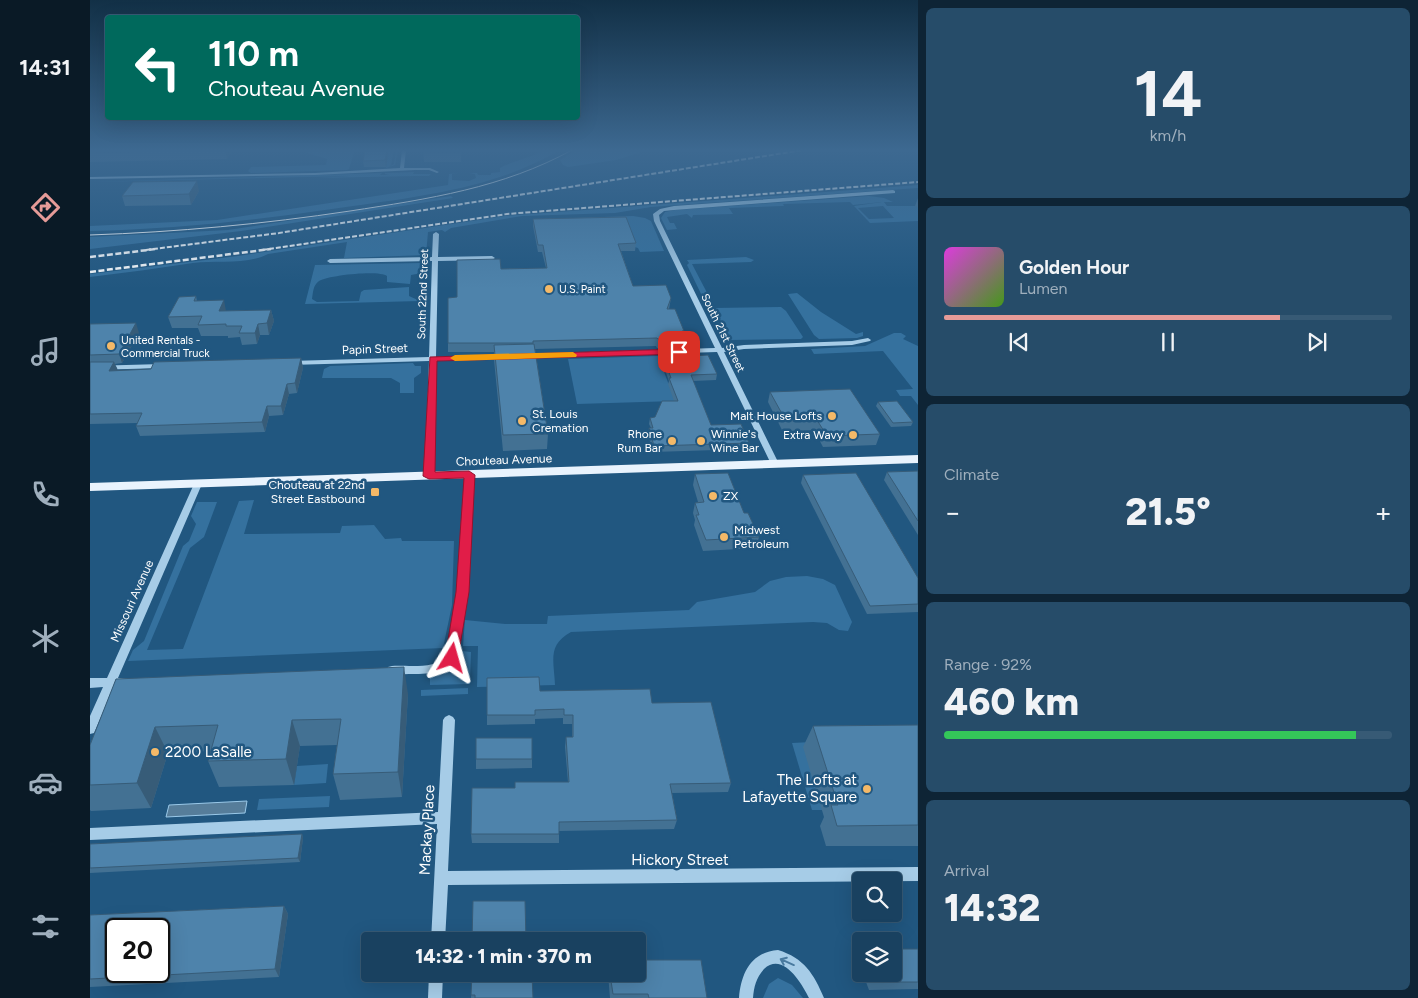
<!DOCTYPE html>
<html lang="en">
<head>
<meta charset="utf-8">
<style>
  body { margin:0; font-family:Figtree,sans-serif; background:#264c69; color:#f1f3f6; height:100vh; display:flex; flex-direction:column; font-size:19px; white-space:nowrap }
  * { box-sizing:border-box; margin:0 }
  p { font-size:16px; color:#9fafbd }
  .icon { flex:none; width:28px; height:28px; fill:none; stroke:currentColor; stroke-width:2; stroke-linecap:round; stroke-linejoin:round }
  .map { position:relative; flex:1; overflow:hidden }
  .sheet { display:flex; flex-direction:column; gap:8px; padding:8px; background:#0e2435; width:500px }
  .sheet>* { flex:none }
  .banner { position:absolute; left:15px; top:15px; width:475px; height:105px; border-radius:5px; box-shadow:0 5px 20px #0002,0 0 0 1px #375a75; background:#00695c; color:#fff; overflow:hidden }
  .buttons { position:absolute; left:762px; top:872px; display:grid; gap:10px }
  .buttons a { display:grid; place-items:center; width:50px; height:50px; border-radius:5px; background:#194160; box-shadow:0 5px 20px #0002,0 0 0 1px #375a75; font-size:25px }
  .speed { position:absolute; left:15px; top:918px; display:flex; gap:10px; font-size:25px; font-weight:700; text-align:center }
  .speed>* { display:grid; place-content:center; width:65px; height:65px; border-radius:50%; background:#194160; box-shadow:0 5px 20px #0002,0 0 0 1px #375a75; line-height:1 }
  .speed .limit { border:2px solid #111; border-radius:8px; background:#fff; color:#111 }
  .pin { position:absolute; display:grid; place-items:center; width:42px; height:42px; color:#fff; margin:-21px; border-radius:10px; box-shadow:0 2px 8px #0006 }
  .me { position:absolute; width:55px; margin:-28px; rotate:8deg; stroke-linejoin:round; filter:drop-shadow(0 0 4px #0008) }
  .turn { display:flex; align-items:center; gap:18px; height:105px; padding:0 20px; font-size:22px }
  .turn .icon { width:65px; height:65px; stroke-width:2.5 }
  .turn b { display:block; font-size:35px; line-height:42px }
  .big { font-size:38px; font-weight:800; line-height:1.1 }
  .sheet .widget { flex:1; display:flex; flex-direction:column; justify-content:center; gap:8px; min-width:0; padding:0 18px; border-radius:8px; background:#264c69 }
  .sheet .dial { align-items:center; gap:0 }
  .dial b { font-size:65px; line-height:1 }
  .song { display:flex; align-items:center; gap:15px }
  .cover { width:60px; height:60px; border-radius:8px; background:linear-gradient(135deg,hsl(300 70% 55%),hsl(100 70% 35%)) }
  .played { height:5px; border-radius:2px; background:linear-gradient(90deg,#e69b98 75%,#375a75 75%) }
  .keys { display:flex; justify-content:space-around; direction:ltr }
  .heat { display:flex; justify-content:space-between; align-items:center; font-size:28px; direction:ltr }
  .charge { height:8px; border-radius:4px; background:linear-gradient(90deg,#34c759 92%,#375a75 0) }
  .trip { position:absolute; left:271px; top:932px; width:285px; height:50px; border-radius:5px; background:#194160; box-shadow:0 5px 20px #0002,0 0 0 1px #375a75; font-weight:800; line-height:50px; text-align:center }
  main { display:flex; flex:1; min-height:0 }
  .tab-bar { display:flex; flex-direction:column; width:90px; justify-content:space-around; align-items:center; background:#0a1a26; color:#9fafbd }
  .tab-bar .icon { width:35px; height:35px }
  .tab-bar .current { color:#e69b98 }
  .tab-bar b { font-size:22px; color:#f1f3f6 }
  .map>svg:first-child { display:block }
</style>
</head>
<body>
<main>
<nav class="tab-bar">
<b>14:31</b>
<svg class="icon current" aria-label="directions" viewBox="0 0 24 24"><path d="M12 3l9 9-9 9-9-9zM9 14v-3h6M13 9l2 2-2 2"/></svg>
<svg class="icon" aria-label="music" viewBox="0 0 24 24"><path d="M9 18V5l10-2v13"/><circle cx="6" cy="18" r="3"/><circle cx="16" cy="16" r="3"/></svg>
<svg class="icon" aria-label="phone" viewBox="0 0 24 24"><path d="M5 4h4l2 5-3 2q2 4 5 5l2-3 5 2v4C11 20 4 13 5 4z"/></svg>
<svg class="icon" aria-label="climate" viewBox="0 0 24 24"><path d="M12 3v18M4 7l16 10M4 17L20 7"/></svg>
<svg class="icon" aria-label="car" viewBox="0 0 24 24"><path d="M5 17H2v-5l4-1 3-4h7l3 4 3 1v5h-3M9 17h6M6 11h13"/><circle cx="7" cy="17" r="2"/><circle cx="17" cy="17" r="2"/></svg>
<svg class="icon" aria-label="filters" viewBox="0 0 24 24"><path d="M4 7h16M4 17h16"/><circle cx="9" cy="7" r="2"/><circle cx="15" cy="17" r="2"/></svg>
</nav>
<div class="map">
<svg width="828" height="998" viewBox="0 0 828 998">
  <rect width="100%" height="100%" fill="#215780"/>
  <g fill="#35719e" fill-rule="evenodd">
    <path d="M208,150H304L301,165L299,167L304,164L306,150H308L305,165L296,168L298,151L264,152L259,169L257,170L161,173L158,171L161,167L236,165L237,159Z"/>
    <path d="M454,150H470C408,187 333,196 263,206C176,219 89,229 0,231V226L127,220L358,185L359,174L369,173L362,174V180L379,181L386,178L385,174L379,173H387L388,175H401V173L410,172V168C417,163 443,157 454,150Z"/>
    <path d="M486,150H558L526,160L478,167L473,165L470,160Z"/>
    <path d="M324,172L323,174H341L339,176H326L227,178L260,176L0,182L292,173L290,175H299L295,174V173Z"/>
    <path d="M828,185V188L561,207L525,213L432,216L361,228L355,232L352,230L338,232L336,255L254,258L257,242L178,254C158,265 126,260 103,263C69,268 34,273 0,277V274L148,256L415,216Z"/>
    <path d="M361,196L363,198L151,231L0,249V237L138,230Z"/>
    <path d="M779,196L794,198L803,202H794L797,206H828V221L780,223L764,206L792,202L763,205L760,202L693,204L694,206H692L639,208L643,214L603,215L602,218L597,214L577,217L580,223H584L587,229L577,230L571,218L575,212L585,210ZM793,206L804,218L779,219L768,208Z"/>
    <path d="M543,216L555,218L561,221L574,251L550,252L548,248L453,221L452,219Z"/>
    <path d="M656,257L664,260L661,262L602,264L625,308L691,307L696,311L713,337L711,339L640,340L631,335L597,265L599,263L597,260Z"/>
    <path d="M331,263L337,265V272L321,275L320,284L297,282V276C289,270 240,275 229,281C223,285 223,293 222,299L227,302L269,301L271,292L274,290L319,287V296L330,301L215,304L225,265Z"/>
    <path d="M707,293L731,312L766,334L773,332V336L767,338L729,339L724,335L698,294Z"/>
    <path d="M804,333H811L816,336L813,339L828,346V405L821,396H810L806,390L823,389L793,351L724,354L721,349L775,346Z"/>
    <path d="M568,356L585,401L487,404L478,359Z"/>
    <path d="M323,363L325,366H331V373L324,378V393H310V383L301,378H232L234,369L240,366Z"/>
    <path d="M164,500L154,534L250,533L252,526L284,525L295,539L311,538L312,541H364L362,605L353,648L38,661L43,650L54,641L93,546L99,541L106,524L101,516L107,502H127L114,537L100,548L57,650L93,649L149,501Z"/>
    <path d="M717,576L733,579L745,585L762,622L758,631L749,630L737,623L723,622L481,632C457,645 464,661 465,685L387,687L388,646H373L375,620L415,624H457L458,616L599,610L607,602L665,592L680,581L696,577Z"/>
    <path d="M372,651L381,652L380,684L340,685V675C358,675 369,668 372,651Z"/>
    <path d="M378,688V694L331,696V690Z"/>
    <path d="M800,738L733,810H722L702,743Z"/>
    <path d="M238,764L236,783L204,785L207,766Z"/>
    <path d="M240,796L239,807L167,810L169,799Z"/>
    <path d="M688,978L702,985L713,998H673L679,984Z"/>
  </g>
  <path fill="#567d9a" stroke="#9ac9e9" d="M157,801L155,813L76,817L79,805Z"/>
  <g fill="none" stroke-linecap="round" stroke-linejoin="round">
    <g fill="#a6cce7" fill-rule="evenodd">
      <path d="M312,150H316L314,168H340L349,172L347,173L339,170H325L225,175L0,179V177L225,173L310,168Z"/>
      <path d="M803,190L805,191V193L584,210L574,211L569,215L570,221L632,348L654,345L762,341L778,338L781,340L780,341L762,345L654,349L634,352L689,464L688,466H682L681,464L627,352L435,358L431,356L435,354L625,348L564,221L563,214L570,209L584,206Z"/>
      <path d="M346,232L349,234L348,257L402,256L405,258L402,260L348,261L346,357L415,355L419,357L415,359L346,361L343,476L339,479L335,476L339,361L200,365L196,363L200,361L339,357L342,261L240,263L237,261L240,259L342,257L343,234Z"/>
      <path d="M72,364H75V368L0,370V366Z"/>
      <path d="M379,472L383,475L378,593L367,658C358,674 336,674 319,674C312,674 305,675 298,673L297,670L298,667L302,666C318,665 345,670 357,656L368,593L375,475Z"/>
      <path d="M108,481L112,484L28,678L39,679L40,682L39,685L24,687L4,733L0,734V716L13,687L0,688V678H17L104,484Z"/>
      <path d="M359,715L363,717L365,720L358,871L828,867V881L358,885L355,941H341L347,824L0,840V828L348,812L353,720L355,717Z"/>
      <path d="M688,950C714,958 724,974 734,998H719C712,984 693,951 674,969C666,978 664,987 663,998H649C651,973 661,952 688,950Z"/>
      <path d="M339,974H353L352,998H338Z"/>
    </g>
    <path fill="#e9f3fd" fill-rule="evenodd" d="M828,455V463L0,491V483Z"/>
    <path stroke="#fff" stroke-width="1" d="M0,235C87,232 174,224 260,211C338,199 413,188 482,150"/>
    <g stroke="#fff" stroke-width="2" stroke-dasharray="5 2" stroke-linecap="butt">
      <path d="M56,250L189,233L713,150"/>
      <path d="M172,250L417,214L828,182"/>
    </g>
    <g stroke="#fff" stroke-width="2.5" stroke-dasharray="6 2.5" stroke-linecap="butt">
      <path d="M0,257L66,249"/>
      <path d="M0,272L181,249"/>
    </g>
  </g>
  <g fill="#437193">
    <path d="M0,150H142L137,159L0,162Z"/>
    <path d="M333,150H371V162H334Z"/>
    <path d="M298,154L296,167H274L273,161Z"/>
    <path d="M109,191L101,205L35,206L32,196Z"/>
    <path d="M828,198V208L825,206Z"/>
    <path d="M443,219L546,243L545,251H531L543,286L581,298L579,309L594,331V335L595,339L594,347L567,348L566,346L445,349L458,434L457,449L413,451L404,360V352H358V343L367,297L411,269L456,268L452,252H448L443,226Z"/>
    <path d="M106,296L107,301L136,311L181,310L184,321L179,335H170L167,344L152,345L150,337L138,338V336H111L108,328H82L78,317Z"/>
    <path d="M0,324L49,333L32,363L25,364L28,370L61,369L211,358L213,368L207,393L199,394L193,415L179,416L175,432L50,436L46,426L48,423L0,424Z"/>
    <path d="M571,350L601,356L627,374L626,380L603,381L621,425L659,443L658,449L563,452L558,435L559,428H561L559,424L560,418L565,417L584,401L578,384L579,381L570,356Z"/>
    <path d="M680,392L790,434L786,445L733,447L724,430L693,432L678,402Z"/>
    <path d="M788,402L823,422L821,426L801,427L786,406Z"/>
    <path d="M828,471V535L794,480L797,472Z"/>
    <path d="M605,474L654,513L669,537L666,548L613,551L604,525L605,520L603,513L605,503L608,502L603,485Z"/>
    <path d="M713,475L828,578V612L777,614L711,483Z"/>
    <path d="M397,678L450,691L562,703L641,783L638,792L582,793L587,820L584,829L469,831V843H382L381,834L425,788L478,782L475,747L476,737H482V724H473V718L445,719V724L397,725Z"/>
    <path d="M26,679L318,694L312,797L250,800L243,774L247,745L210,746L204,785L129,787L118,761L121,751L78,753L61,808L1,811L0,810V745Z"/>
    <path d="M828,725V846H736L730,826L734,817L713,747L723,726Z"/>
    <path d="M386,759H442V768L386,769Z"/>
    <path d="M212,834L213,838L210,862L0,873V844Z"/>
    <path d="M194,906L198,914L189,977L0,987V915Z"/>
    <path d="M828,949V989L779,990L773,974H804Z"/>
    <path d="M771,954V967L768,958Z"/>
    <path d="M553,960L617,998H520L518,974H548L551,967Z"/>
    <path d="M382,974L443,998H381Z"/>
  </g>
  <g fill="#375c78">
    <path d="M135,150H142L137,159Z"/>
    <path d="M297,150L298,154L296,167L295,160Z"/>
    <path d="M107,181L109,191L101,205L99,194Z"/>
    <path d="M134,300L136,311H129Z"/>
    <path d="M181,310L184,321L179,335L177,323Z"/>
    <path d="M46,323L49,333L32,363L29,354Z"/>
    <path d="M168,324L170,335L167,344L165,333Z"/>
    <path d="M211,358L213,368L207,393L205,383Z"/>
    <path d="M24,362L28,371H19Z"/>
    <path d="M197,384L199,394L193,415L191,406Z"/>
    <path d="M177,406L179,416L175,432L172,422Z"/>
    <path d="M314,667L318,694L312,797L308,772Z"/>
    <path d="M202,720L210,746L204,785L196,759Z"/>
    <path d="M65,727L78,753L61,808L47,783Z"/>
    <path d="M212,834L213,838L210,862L208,858Z"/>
    <path d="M194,906L198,914L189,977L185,969Z"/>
  </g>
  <g fill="#4e83ab" stroke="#375c78" fill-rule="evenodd">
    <path d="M0,150H119L0,153Z"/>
    <path d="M275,150H297L295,160L273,161Z"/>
    <path d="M333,150H371V152L333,153Z"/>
    <path d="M107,181L99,194L32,196L43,182Z"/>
    <path d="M536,217L546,243L528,244L543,286L576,285L581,298L577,309H585L594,331H592L595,339H568L567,338L443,341V343H358V298L367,297V260L410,259L411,269L457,268L453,245H448L443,219Z"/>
    <path d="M106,296L104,301L134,300L129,311L181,310L177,323L168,324L165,333H149L152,326H136V324L108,325L112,316L78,317L89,297Z"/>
    <path d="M46,323L29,354L0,355V324Z"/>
    <path d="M444,344L458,434L413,435L404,345Z"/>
    <path d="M598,349L601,356L618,355L627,374L601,375L621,425L651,424L659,443L564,446L559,428H563L560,418L565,417L572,401H588L579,378H581L571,350Z"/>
    <path d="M211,358L205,383L197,384L191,406H177L172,422L46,426L52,413L0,414V362H24L19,371L61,369L64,362Z"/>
    <path d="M760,389L790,434L737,436L727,420L696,421L680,392Z"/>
    <path d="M807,401L823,422L803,423L788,402Z"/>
    <path d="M828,471V521L797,472Z"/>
    <path d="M638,473L654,513H658L669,537L616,540L606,515H609L605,503L614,502L605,474Z"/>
    <path d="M766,473L828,578V604L780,606L713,475Z"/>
    <path d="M314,667L308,772L243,774L251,719L202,720L196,759L118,761L128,725L65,727L47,783L0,785V745L26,679Z"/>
    <path d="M449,677L450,691L560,689L562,703L621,702L641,783L580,784L587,820L469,822V834H381L382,788H425V782H479L476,737H483V715H474V709L445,710V715H397V678Z"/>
    <path d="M828,725V825L747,826L741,805H748L723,726Z"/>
    <rect x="386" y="738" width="56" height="21"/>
    <path d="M212,834L208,858L0,868V844Z"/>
    <path d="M383,901H435L436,941H382Z"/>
    <path d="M194,906L185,969L0,979V915ZM26,929H69V971H26Z"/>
    <path d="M804,949H828V982H784L782,974H804Z"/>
    <path d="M553,960H611L617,998H559L558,994H523L520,974H548V967H554Z"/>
    <path d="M382,974H442L443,998H385V995H381Z"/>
  </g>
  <defs><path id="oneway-shaft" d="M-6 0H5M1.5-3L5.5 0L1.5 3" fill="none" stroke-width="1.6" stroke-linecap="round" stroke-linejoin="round" transform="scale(1.25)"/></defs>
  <use stroke="#497a9f" href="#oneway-shaft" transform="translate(697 962) rotate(-156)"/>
  <linearGradient id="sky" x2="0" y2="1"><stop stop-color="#123046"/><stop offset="0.52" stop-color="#3d6991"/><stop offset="1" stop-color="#3d6991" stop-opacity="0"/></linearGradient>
  <rect width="828" height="289" fill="url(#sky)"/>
  <path fill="#e11d48" stroke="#92132f" d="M589,349L592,350V354L347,361L345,472L379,471L385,475L379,592L368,658L366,662L362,664L357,662L355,658L366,592L374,478L339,479L333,476L340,357Z"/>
  <path fill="#f59e0b" d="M483,352L487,355L486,357L365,361L360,358L365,355Z"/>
  <g fill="#f4b968" stroke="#215780" stroke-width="2">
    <circle cx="459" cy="289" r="5"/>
    <circle cx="21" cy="346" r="5"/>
    <circle cx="742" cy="416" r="5"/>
    <circle cx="432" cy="421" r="5"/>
    <circle cx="763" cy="435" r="5"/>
    <circle cx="582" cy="441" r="5"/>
    <circle cx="611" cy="441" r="5"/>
    <rect x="280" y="487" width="10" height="10" rx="2.5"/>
    <circle cx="623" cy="496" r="5"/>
    <circle cx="634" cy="537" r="5"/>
    <circle cx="65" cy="752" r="5"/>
    <circle cx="777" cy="789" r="5"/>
  </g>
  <g text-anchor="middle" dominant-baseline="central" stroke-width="5" stroke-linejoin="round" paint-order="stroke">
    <g font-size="11" fill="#fff" stroke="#215780" text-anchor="start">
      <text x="469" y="289">U.S. Paint</text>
      <text x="31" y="340">United Rentals -<tspan x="31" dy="13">Commercial Truck</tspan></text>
    </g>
    <g font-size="11" fill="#fff" stroke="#215780">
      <text transform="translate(333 294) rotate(-88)">South 22nd Street</text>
      <text transform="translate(633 333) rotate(64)">South 21st Street</text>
    </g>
    <g font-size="12" fill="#fff" stroke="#215780">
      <text transform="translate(285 349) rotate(-2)">Papin Street</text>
      <text transform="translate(414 460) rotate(-2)">Chouteau Avenue</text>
      <text transform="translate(42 601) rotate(-66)">Missouri Avenue</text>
    </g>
    <g font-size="12" fill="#fff" stroke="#215780" text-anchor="start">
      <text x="442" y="414">St. Louis<tspan x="442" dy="14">Cremation</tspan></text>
      <text x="732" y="416" text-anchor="end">Malt House Lofts</text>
      <text x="572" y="434" text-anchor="end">Rhone<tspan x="572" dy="14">Rum Bar</tspan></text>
      <text x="621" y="434">Winnie's<tspan x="621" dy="14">Wine Bar</tspan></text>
      <text x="753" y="435" text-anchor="end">Extra Wavy</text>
      <text x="275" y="485" text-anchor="end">Chouteau at 22nd<tspan x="275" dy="14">Street Eastbound</tspan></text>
      <text x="633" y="496">ZX</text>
      <text x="644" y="530">Midwest<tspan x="644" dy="14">Petroleum</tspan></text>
    </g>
    <g font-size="15" fill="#fff" stroke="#215780" text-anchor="start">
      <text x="75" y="752">2200 LaSalle</text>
      <text x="767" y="780" text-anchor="end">The Lofts at<tspan x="767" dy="17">Lafayette Square</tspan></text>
    </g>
    <g font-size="15" fill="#fff" stroke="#215780">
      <text transform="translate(337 830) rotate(-87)">Mackay Place</text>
      <text x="590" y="860">Hickory Street</text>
    </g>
  </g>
</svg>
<div class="buttons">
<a><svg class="icon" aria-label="search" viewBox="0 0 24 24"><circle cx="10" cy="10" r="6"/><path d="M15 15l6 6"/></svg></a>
<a><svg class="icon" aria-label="layers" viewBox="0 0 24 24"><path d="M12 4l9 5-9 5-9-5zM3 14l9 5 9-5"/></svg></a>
</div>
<div class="speed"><div class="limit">20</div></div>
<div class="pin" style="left:589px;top:352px;background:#d93025"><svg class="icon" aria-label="arrive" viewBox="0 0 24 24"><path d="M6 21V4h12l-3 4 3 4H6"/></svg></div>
<svg class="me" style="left:362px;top:658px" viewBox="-20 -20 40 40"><path d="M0-17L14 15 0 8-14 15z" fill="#e11d48" stroke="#fff" stroke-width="4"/></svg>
<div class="trip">14:32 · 1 min · 370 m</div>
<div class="banner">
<div class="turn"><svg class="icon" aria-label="left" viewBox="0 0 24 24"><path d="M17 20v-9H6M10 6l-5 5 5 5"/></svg><div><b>110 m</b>Chouteau Avenue</div></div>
</div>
</div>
<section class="sheet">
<div class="widget dial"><b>14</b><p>km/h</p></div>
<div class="widget">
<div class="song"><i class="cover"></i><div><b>Golden Hour</b><p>Lumen</p></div></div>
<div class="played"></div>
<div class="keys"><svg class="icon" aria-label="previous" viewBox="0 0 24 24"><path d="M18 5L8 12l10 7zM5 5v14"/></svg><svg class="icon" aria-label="pause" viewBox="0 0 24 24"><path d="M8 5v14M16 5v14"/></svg><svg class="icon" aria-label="next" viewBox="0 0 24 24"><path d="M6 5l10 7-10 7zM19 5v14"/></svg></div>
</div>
<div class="widget"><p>Climate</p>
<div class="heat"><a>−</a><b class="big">21.5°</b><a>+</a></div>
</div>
<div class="widget"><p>Range · 92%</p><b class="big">460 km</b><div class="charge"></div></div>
<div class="widget"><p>Arrival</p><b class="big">14:32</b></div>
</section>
</main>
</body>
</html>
